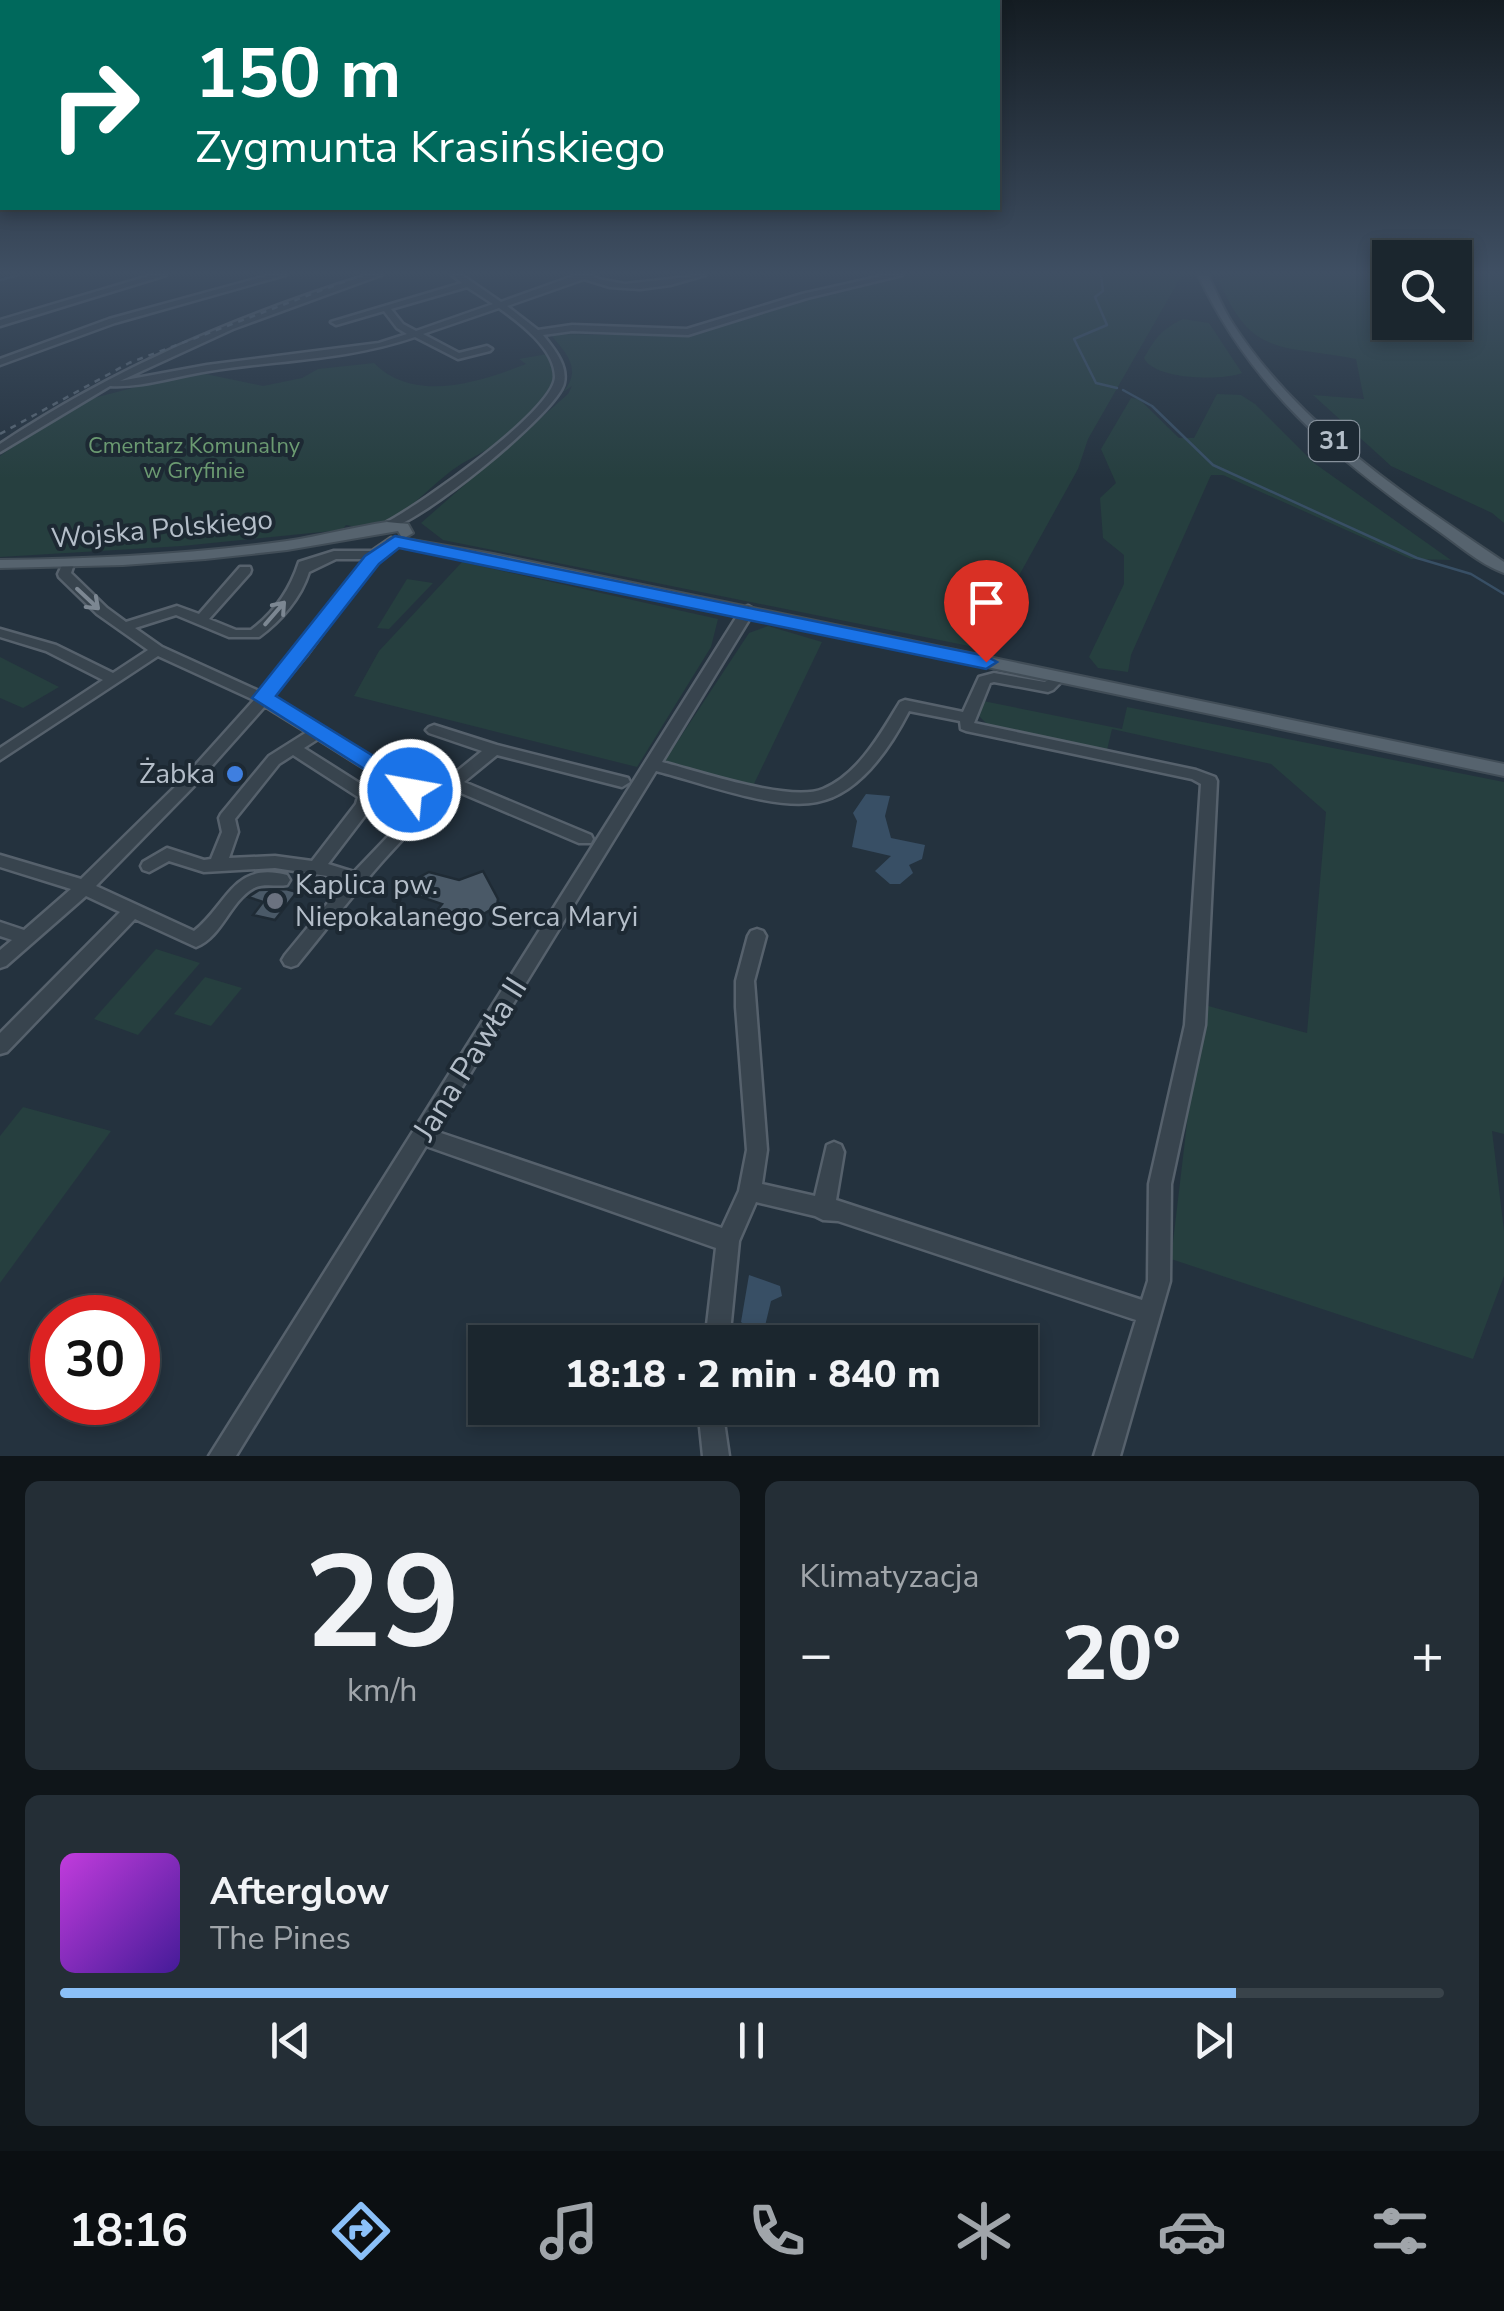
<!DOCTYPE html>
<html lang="pl">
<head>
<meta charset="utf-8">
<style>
  body { margin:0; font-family:"Nunito Sans",sans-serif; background:#242e36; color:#f1f3f6; height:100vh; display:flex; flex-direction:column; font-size:38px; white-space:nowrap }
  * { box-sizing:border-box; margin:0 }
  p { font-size:32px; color:#a0a5aa }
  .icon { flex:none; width:55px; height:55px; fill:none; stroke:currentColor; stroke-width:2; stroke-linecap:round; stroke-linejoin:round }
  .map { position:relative; height:1456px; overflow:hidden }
  .panel { display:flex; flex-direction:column; gap:25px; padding:25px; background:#0f1519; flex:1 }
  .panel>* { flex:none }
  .hud { position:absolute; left:0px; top:0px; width:1000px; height:210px; box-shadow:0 5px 15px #0003,0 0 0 2px #39434a; background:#00695c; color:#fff; overflow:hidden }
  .buttons { position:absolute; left:1372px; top:240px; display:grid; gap:20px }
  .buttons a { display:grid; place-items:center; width:100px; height:100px; border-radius:0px; background:#1b262e; box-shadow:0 5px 15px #0003,0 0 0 2px #39434a; font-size:50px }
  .speed { position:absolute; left:30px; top:1295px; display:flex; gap:20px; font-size:50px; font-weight:700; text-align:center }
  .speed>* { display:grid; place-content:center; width:130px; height:130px; border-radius:50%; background:#1b262e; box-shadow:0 5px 15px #0003,0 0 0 2px #39434a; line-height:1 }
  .speed .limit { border:15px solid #d22; background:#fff; color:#111 }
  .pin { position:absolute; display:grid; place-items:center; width:85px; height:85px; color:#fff; margin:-102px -42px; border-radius:50% 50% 50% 0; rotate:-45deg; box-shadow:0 0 10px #0007 }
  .pin .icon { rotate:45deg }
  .me { position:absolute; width:110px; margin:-55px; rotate:302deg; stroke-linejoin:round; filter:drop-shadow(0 0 8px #0008) }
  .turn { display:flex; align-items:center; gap:35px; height:210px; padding:0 30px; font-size:45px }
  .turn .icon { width:130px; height:130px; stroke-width:2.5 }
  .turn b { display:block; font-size:70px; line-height:85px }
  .big { font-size:75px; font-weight:800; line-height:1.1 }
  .panel .widget { flex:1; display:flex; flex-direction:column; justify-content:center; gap:15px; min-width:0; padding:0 35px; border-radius:15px; background:#242e36 }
  .panel .dial { align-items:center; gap:0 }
  .dial b { font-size:130px; line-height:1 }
  .song { display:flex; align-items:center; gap:30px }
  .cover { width:120px; height:120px; border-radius:15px; background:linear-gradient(135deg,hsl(290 70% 55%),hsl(260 70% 35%)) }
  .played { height:10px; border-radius:5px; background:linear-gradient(90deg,#8bc0f8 85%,#39434a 85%) }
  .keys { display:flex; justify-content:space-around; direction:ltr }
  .heat { display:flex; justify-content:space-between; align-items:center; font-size:55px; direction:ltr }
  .panel .tiles { flex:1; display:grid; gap:25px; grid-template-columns:1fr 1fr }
  .widget:last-child { grid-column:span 2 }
  .trip { position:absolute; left:468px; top:1325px; width:570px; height:100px; border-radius:0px; background:#1b262e; box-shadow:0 5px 15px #0003,0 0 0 2px #39434a; font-weight:800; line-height:100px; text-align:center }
  .dock { display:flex; height:160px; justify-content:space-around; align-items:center; background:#0b0f12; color:#a0a5aa }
  .dock .icon { width:70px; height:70px }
  .dock .active { color:#8bc0f8 }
  .dock b { font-size:45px; color:#f1f3f6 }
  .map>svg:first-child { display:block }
</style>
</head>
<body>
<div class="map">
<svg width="1504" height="1456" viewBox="0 0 1504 1456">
  <rect width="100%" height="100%" fill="#24323e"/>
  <g fill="#263f3f">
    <path d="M910,275H1182L1088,439L1078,469L979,648L443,540L421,523L568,394L572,386L563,392C583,369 566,353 550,334L688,336L802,299Z"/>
    <path d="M1236,275H1390V322H1455V275H1504V523L1492,513L1391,466L1313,395L1364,399L1356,359C1283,344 1251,359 1219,280Z"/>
    <path d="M1183,319L1209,323L1242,373C1222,381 1154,380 1144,358C1155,338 1162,329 1183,319Z"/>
    <path d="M547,354C575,395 502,443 470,459C427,480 400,537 346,525L342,530L182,546L0,557V456L53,418L90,399L155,382L196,372L263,386L302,378L318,369L374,363C415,404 479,382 526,364L519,359Z"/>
    <path d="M1217,394L1241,395L1255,404L1314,463L1451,560L1411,559L1223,475H1211L1131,655L1128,672L1098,668L1089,657L1124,584V555L1103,538L1100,498L1116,483L1101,449L1131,398L1139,399L1179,438H1194Z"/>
    <path d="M462,562L718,619L711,647L637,767L354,696L379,651Z"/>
    <path d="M407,579L433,583L389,629L377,628Z"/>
    <path d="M768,626L822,642L753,786L662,765L749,633Z"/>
    <path d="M0,657L59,687L23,708L0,698Z"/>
    <path d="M978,700L1122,729L1127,707L1504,782V1134L1492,1131L1504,1231V1276L1473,1359L1171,1259L1201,1004L1307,1033L1326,812L1271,764L1112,729L1107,750L989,726L978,715Z"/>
    <path d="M156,949L200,963L138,1035L94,1019Z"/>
    <path d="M205,977L242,988L211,1026L174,1014Z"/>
    <path d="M23,1107L111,1131L0,1283V1136Z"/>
  </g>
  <g fill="#384f65">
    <path d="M866,794L890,796L885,816L891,838L925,845L922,859L909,865L913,873L900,884H890L875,871L891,856L852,847L857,821L853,813Z"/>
    <path d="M749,1275L780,1286L782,1296L771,1301L765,1326L751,1330L741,1322Z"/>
  </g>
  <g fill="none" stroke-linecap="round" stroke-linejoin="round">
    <g stroke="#384f65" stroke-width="2.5">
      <path d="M1101,275L1103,291L1095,297L1107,325L1074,339L1096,383L1117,388"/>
      <path d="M0,280L19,275"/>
      <path d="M1123,390L1152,406L1213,465L1417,558L1471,574L1504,594"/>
    </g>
  </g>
  <g fill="#4a5967" stroke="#1f2b35" stroke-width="2.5">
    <path d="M483,871L498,899L497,906L480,916L472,913L468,918L447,922L438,909L442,904L412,894V881L429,872L459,880Z"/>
    <path d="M286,889L297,892L275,920L253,915L263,902L248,897L259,890Z"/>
  </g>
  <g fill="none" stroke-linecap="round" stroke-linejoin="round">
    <defs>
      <g id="minor">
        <path d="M152,275H166L0,326V320Z"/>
        <path d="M270,275H285L115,323L0,365V359L109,319Z"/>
        <path d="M367,275H381L233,329L120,381L207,365L379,343L407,334L397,328L384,311L336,325L331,322L462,283L452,275H462L501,302L576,275H592L598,279L625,284L705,275L670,285L640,289L610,287L584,279L507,306L538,330L572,325L687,329L802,294L886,275H902L807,298L688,335L572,331L543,335C554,349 568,365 564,383C559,411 414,529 387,528V522C419,505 554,411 555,377C555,349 520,323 499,308L423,334L459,353L487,346L492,349L490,351L458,359L415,337C349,360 277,360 209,371C176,376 143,388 110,386L0,452V444C114,368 237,316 367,275ZM467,287L493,304L416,331L403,324L391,309Z"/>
        <path d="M391,538L395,539V545L370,569L306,656L272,697L429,794L482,751L429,733L426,730L429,727L434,725L497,745L628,778L630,782L622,787L497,755L464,782L591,835L593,839L591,843H579L454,790C395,840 346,905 297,965L291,967L285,965L282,960L285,955L345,882L327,876L275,868L204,872L169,861L149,872L143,870L141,866L143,862L167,848L204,860L211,859L222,832L219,818L221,814L269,756L307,732L265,706L193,787L96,886L194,931C228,904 233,861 287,875L290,880L287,885C276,887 265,883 254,888C229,902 223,936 196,947L135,919L7,1052L0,1054V1033L120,912L86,896L6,966L0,968V950L12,940L0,936V922L24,930L71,889L0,867V855L81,879L182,780L254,700L158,656L0,760V748L103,680L46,651L0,637V629L56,645L113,673L148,650L97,614L59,577L58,574L64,561H72L74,564L71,573L107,608L126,622L177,606L199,614L240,567H250L251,570L250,573L209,619L236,630H251C275,612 290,590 299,562L334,551H372ZM336,559H365L296,650L261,692L162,647L135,628L176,615L229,637H259C281,621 301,598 309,572ZM318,739L420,803L354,872L328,864L370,809L374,795L372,791L304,748ZM293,755L358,797L356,804L312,861L275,856L229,858L238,832L235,819L279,764Z"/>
        <path d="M748,606L755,610L662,762C698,771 790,803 823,789C859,774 881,733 900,702L905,700L963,712L979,677L994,673L1045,682L1059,673L1066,677L1053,690L1048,692L994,682L990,683L974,723L1196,770L1215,777L1217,781L1205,1025L1171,1184L1170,1281L1120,1456H1094L1136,1320L838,1221L823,1220L815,1216L756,1202L739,1241L729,1342H705L716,1248L426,1146L236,1456H209L741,610ZM909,711L960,721L961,729L966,731L1192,779L1201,784L1185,1025L1149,1184L1148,1281L1142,1300L836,1200L844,1152L841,1145L834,1142L827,1145L815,1196L762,1184L767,1150L754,981L766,936L763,931L757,929L751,931L748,936L736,981V1007L747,1150L739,1191L722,1228L435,1131L656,771C700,782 774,811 817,802C860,794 891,746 909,711Z"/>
        <path d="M698,1408H722L729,1456H703Z"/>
      </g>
      <g id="major">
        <path d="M1198,275H1208C1216,291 1223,309 1233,324C1299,426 1405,495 1504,562V573C1479,564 1455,542 1433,527C1333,456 1251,388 1198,275Z"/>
        <path d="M387,522L408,524L413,533L406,537L401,536L398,531L287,550L205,559L123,565L0,568V560C96,559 192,554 287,541C321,536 353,527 387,522Z"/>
        <path d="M395,537L493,554L1504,764V776L475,559L390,544L388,541Z"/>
      </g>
    </defs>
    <use href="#minor" stroke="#56616c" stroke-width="5"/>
    <use href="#major" stroke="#414d57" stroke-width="4"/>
    <use href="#minor" fill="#38444e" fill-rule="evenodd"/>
    <use href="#major" fill="#56636e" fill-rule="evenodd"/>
    <path stroke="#5a6875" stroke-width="2.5" stroke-dasharray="6 6" stroke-linecap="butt" d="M0,434L129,363L362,275"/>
  </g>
  <defs><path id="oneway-shaft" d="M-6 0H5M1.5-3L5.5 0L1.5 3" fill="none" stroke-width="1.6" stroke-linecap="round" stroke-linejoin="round" transform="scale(2.5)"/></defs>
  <g stroke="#7c8792">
    <use href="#oneway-shaft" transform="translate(88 599) rotate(43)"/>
    <use href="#oneway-shaft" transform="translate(275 613) rotate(-49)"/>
  </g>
  <linearGradient id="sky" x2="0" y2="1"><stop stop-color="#141c22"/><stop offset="0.57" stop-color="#3f4f63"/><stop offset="1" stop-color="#3f4f63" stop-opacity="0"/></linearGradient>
  <rect width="1504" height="479" fill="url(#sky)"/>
  <path fill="#1a73e8" stroke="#114b97" stroke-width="2.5" d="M395,536L986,656L997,662L986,669L399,548L379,564L276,696L419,784L422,790L410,798L252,698L365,556Z"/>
  <circle fill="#3f7fe0" stroke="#1d2933" stroke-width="4" cx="235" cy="774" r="10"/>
  <circle fill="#6b7280" stroke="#1d2933" stroke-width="4" cx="275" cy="901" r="10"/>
  <g text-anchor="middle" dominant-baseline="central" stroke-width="8" stroke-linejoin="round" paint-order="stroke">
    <g font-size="22" fill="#6b9a71" stroke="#1d2933">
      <text x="194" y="446">Cmentarz Komunalny<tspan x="194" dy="25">w Gryfinie</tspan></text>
    </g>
    <rect fill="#1d2933" stroke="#87919c" stroke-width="2.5" x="1309" y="421" width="50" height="40" rx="8"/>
    <g font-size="25" font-weight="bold" fill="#b4bec9">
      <text x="1334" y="441">31</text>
    </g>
    <g font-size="28" fill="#b4bec9" stroke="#1d2933">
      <text transform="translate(162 529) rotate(-5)">Wojska Polskiego</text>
    </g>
    <g font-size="28" fill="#b4bec9" stroke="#1d2933" text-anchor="end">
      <text x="215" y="774">Żabka</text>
      <text x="295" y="885" text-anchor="start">Kaplica pw.<tspan x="295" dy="32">Niepokalanego Serca Maryi</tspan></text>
    </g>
    <g font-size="32" fill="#b4bec9" stroke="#1d2933">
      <text transform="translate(470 1059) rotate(-58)">Jana Pawła II</text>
    </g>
  </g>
</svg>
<div class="buttons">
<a><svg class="icon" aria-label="search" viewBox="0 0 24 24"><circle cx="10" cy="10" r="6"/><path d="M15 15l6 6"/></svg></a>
</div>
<div class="speed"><div class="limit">30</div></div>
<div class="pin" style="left:986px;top:662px;background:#d93025"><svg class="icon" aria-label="arrive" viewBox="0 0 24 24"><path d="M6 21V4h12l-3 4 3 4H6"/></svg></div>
<svg class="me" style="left:410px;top:790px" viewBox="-20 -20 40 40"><circle r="17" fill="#1a73e8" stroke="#fff" stroke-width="3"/><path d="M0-11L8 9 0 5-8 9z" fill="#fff"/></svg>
<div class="trip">18:18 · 2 min · 840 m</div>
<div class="hud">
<div class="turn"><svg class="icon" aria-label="right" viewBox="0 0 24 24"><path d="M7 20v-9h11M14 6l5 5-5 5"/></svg><div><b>150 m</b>Zygmunta Krasińskiego</div></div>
</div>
</div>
<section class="panel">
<div class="tiles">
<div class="widget dial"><b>29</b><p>km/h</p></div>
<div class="widget"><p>Klimatyzacja</p>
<div class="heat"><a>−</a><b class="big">20°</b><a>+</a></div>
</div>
<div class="widget">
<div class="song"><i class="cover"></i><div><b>Afterglow</b><p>The Pines</p></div></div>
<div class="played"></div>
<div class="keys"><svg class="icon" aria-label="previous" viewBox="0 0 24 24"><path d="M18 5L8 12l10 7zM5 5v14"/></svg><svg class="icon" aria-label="pause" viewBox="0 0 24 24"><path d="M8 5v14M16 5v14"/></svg><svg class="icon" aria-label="next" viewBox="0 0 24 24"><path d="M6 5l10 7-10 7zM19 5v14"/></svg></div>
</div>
</div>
</section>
<nav class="dock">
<b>18:16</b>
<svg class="icon active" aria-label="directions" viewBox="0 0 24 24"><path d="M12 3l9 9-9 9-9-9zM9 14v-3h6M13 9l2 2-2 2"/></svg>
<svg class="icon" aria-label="music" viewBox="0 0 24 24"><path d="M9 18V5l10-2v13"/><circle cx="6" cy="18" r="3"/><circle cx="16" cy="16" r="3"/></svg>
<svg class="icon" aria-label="phone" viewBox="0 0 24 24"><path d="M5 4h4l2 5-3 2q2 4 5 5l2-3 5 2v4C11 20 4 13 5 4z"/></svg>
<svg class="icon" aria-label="climate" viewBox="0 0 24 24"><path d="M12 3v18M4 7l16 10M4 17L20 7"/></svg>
<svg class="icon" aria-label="car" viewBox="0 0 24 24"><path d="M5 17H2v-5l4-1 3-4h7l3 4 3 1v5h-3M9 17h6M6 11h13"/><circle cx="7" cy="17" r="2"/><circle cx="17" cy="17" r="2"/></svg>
<svg class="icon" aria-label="filters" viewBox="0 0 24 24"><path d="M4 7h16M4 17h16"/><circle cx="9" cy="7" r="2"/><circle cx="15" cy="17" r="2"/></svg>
</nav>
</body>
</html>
